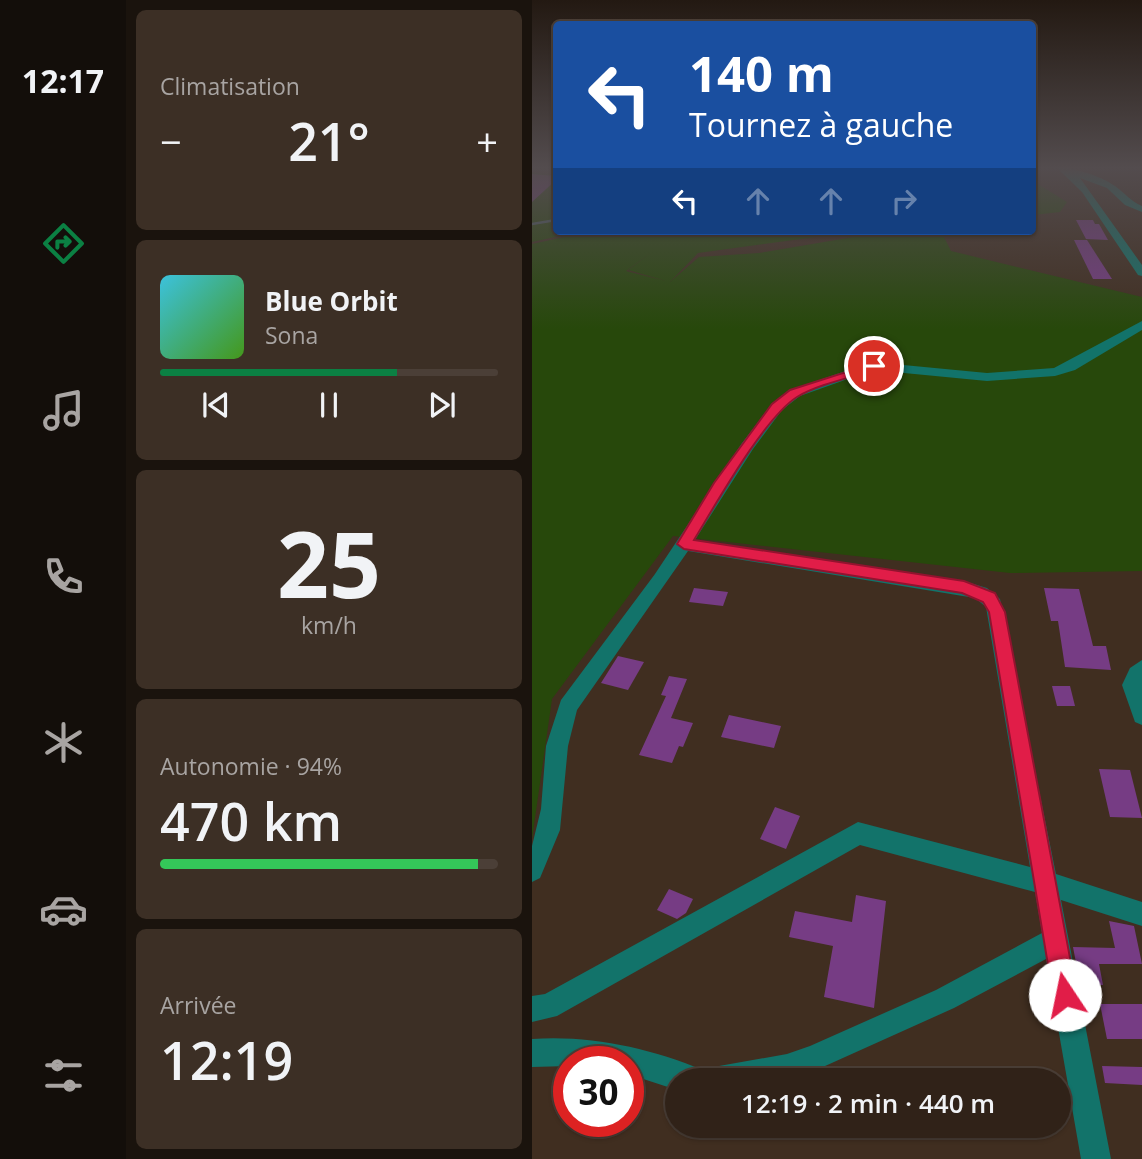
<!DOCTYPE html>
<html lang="fr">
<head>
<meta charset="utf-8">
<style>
  body { margin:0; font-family:"Open Sans",sans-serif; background:#3c2f25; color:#f1f3f6; height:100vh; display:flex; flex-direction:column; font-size:26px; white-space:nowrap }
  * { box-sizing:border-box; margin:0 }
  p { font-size:23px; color:#a8a4a2 }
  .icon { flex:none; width:38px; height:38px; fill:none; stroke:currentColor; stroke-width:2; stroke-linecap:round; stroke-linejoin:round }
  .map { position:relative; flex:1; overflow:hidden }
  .side { display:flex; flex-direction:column; gap:10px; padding:10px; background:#1a130d; width:406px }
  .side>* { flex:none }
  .guide { position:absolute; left:21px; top:21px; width:483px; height:214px; border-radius:7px; box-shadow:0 2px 5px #0004,0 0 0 2px #4b3f37; background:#1a4fa0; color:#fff; overflow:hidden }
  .speed { position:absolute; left:21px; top:1046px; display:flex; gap:14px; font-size:35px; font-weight:700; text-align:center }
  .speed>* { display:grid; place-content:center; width:91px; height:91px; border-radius:50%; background:#302218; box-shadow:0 2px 5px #0004,0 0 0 2px #4b3f37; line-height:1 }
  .speed .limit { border:10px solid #d22; background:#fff; color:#111 }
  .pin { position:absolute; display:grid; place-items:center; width:60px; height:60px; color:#fff; margin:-30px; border:4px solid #fff; border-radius:50%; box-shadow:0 2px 7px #0007 }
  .me { position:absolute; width:77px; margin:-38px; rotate:349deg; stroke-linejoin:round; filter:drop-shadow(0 0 5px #0008) }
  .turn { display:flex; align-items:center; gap:24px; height:147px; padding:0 21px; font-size:32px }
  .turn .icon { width:91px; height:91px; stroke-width:2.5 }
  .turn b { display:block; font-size:49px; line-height:60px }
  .lanes { display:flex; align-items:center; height:66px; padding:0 21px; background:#0003; justify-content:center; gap:35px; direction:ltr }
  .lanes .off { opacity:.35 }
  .big { font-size:52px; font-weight:600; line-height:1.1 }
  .side .tile { flex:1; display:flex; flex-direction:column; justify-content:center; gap:10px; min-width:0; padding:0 24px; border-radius:10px; background:#3c2f25 }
  .side .dial { align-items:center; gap:0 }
  .dial b { font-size:91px; line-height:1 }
  .song { display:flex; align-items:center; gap:21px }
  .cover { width:84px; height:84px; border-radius:10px; background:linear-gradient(135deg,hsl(190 70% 55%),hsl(100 70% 35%)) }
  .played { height:7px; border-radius:4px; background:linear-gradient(90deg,#0b8043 70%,#4b3f37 70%) }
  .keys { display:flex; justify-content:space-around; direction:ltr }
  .heat { display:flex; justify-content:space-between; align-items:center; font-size:38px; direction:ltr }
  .charge { height:10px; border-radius:5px; background:linear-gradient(90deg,#34c759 94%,#4b3f37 0) }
  .trip { position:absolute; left:133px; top:1068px; width:406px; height:70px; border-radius:35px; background:#302218; box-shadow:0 2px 5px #0004,0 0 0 2px #4b3f37; font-weight:600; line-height:70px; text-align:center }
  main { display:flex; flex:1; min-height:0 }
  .menu { display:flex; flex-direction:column; width:126px; justify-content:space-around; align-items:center; background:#130e0a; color:#a8a4a2 }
  .menu .icon { width:49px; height:49px }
  .menu .on { color:#0b8043 }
  .menu b { font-size:32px; color:#f1f3f6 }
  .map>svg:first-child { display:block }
</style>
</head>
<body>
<main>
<nav class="menu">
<b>12:17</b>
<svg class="icon on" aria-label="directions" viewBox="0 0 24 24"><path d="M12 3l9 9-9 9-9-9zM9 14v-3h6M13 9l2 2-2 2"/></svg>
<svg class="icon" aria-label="music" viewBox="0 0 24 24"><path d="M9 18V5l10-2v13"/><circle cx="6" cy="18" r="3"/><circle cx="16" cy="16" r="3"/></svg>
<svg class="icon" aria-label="phone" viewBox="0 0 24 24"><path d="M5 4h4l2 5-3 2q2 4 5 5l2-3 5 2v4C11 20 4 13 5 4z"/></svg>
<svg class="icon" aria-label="climate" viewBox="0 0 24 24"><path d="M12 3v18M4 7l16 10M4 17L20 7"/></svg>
<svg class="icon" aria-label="car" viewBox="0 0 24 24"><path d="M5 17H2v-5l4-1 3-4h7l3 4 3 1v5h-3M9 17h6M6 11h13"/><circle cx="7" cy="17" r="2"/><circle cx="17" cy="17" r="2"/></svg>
<svg class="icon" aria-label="filters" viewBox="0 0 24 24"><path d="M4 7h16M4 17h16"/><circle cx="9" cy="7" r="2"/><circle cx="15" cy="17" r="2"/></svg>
</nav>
<section class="side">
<div class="tile"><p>Climatisation</p>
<div class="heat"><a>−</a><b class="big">21°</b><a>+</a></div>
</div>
<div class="tile">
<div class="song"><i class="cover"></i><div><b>Blue Orbit</b><p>Sona</p></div></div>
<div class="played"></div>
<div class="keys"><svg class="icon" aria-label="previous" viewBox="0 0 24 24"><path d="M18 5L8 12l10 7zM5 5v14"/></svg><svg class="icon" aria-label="pause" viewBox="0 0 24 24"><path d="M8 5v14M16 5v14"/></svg><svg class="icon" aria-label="next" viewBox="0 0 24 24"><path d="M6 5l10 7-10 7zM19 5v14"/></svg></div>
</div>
<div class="tile dial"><b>25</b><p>km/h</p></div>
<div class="tile"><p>Autonomie · 94%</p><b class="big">470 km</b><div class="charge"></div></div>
<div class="tile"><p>Arrivée</p><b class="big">12:19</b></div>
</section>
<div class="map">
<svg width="610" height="1159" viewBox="0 0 610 1159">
  <rect width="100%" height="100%" fill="#402e20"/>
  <g fill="#27480b">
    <path d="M0,172L24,176V231H51L0,242Z"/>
    <path d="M501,181L535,202L528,212L501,215Z"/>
    <path d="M60,231L146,233L94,271L134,281L96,270L148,231H328L166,253L138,282L167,257L227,253L357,231H409L419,251L610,297V571L478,573L141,536L20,699L0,839V244Z"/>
  </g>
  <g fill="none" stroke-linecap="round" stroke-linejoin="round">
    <path stroke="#4a5d66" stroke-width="2.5" d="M0,224L24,220"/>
  </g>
  <g fill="#763c84">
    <path d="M0,174L24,176V180L0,202Z"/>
    <path d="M544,220H561L563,224H567L576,240L554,239Z"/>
    <path d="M542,240H555L580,279H561Z"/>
    <path d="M162,588L196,592L191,606L157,602Z"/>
    <path d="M512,588L547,589L561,646H574L579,670L533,667L526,621H519Z"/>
    <path d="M86,656L112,662L96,690L69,683Z"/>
    <path d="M137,676L155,679L139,718L161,723L151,747L147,746L140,763L107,755L134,696L129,695Z"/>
    <path d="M520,686H538L543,706H525Z"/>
    <path d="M197,715L249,726L242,748L189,737Z"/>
    <path d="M567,769L598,770L610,818L578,817Z"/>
    <path d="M243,807L268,816L254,849L228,839Z"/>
    <path d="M137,889L161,899L154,913L145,919L125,910Z"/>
    <path d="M324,895L354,901L342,1008L292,997L301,946L257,937L263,911L320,922Z"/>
    <path d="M577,921L602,926L610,964H567L571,985L548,984L541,947L583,948Z"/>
    <path d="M568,1004H610V1039H575Z"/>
    <path d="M570,1066L610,1067V1085L573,1083Z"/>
  </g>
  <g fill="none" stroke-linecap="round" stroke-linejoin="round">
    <g fill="#12736a" fill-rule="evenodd">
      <path d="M524,167C540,167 569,176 583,186C593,193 598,201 610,206V212L593,205L575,188L548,178L610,265V276L606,275L550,192Z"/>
      <path d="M610,321V330L543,370L523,376L455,381L341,370L268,396L250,410L221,449L163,540L432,581L455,588L468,599L524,874L610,902V926L529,900L579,1159H549L514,959L422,1008L262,1080H145V1090L96,1074V1062H37V1066L0,1067V1039C59,1035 117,1048 171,1070L174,1077L177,1070L187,1066L255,1054L278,1046L404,990L510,933L503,892L328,845L25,1016L0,1022V996L13,994L326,822L498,867L454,607L443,598L156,551L45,710L36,746L28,830L8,878L0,882V846L9,809L14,746L29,700L123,574L210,443L240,404L258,390L340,362L455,373L522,368Z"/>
      <path d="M610,660V725L603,722L590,685L598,668Z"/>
    </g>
  </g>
  <linearGradient id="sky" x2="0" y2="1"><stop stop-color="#231912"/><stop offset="0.51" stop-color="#534c4e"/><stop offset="1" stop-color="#534c4e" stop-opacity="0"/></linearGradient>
  <rect width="610" height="329" fill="url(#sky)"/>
  <path fill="#e11d48" stroke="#92132f" stroke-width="2" d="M342,363L348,366L346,369C322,377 286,384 265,397C232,418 184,504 162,540L432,581L463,593L473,612L545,995L542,1003L533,1007L525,1003L521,995L457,612L451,602L430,593L152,549L145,544L182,483L240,404L258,390Z"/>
</svg>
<div class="speed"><div class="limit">30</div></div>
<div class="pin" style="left:342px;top:366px;background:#d93025"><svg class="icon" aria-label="arrive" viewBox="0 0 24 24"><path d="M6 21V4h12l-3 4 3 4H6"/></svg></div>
<svg class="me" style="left:533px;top:995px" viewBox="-20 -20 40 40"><circle r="19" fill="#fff"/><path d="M0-13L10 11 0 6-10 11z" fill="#e11d48"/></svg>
<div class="trip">12:19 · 2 min · 440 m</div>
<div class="guide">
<div class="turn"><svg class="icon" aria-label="left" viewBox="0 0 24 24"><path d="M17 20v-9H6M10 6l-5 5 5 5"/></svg><div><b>140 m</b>Tournez à gauche</div></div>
<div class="lanes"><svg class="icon" aria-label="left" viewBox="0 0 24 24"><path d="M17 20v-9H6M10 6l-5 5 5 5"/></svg><svg class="icon off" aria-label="ahead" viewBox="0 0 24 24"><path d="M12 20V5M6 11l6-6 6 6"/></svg><svg class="icon off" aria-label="ahead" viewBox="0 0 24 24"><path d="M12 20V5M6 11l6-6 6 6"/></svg><svg class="icon off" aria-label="right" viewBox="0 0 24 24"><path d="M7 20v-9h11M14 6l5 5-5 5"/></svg></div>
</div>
</div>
</main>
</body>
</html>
